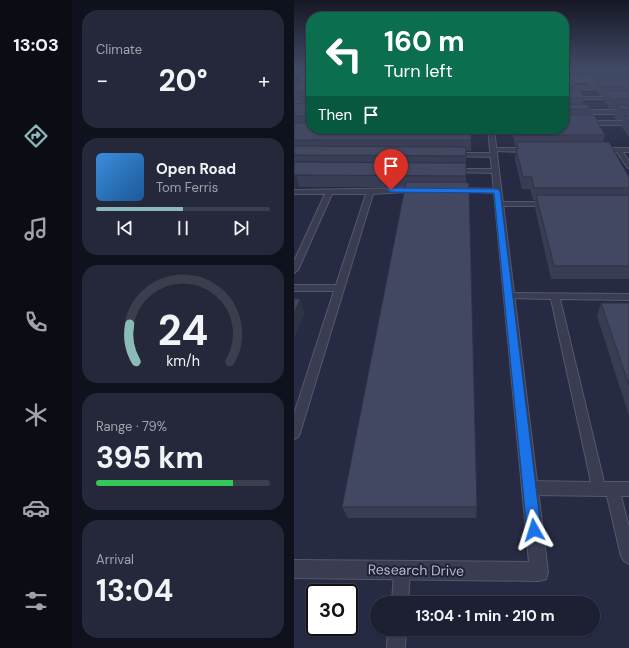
<!DOCTYPE html>
<html lang="en">
<head>
<meta charset="utf-8">
<style>
  body { margin:0; font-family:"DM Sans",sans-serif; background:#25283a; color:#f1f3f6; height:100vh; display:flex; flex-direction:column; font-size:15px; white-space:nowrap }
  * { box-sizing:border-box; margin:0 }
  p { font-size:13px; color:#a0a3ac }
  .icon { flex:none; width:22px; height:22px; fill:none; stroke:currentColor; stroke-width:2; stroke-linecap:round; stroke-linejoin:round }
  .map { position:relative; flex:1; overflow:hidden }
  .details { display:flex; flex-direction:column; gap:10px; padding:10px; background:#0f121c; width:222px }
  .details>* { flex:none }
  .banner { position:absolute; left:12px; top:12px; width:263px; height:122px; border-radius:16px; box-shadow:0 1px 3px #0004,0 0 0 1px #3a3e4d; background:#0b6e4f; color:#fff; overflow:hidden }
  .speed { position:absolute; left:12px; top:584px; display:flex; gap:8px; font-size:20px; font-weight:700; text-align:center }
  .speed>* { display:grid; place-content:center; width:52px; height:52px; border-radius:50%; background:#1c2032; box-shadow:0 1px 3px #0004,0 0 0 1px #3a3e4d; line-height:1 }
  .speed .limit { border:2px solid #111; border-radius:6px; background:#fff; color:#111 }
  .pin { position:absolute; display:grid; place-items:center; width:34px; height:34px; color:#fff; margin:-41px -17px; border-radius:50% 50% 50% 0; rotate:-45deg; box-shadow:0 0 4px #0007 }
  .pin .icon { rotate:45deg }
  .me { position:absolute; width:44px; margin:-22px; rotate:354deg; stroke-linejoin:round; filter:drop-shadow(0 0 3px #0008) }
  .turn { display:flex; align-items:center; gap:14px; height:84px; padding:0 12px; font-size:18px }
  .turn .icon { width:52px; height:52px; stroke-width:2.5 }
  .turn b { display:block; font-size:28px; line-height:34px }
  .then { display:flex; align-items:center; height:38px; padding:0 12px; background:#0003; gap:8px; font-size:15px }
  .big { font-size:30px; font-weight:700; line-height:1.1 }
  .details .tile { flex:1; display:flex; flex-direction:column; justify-content:center; gap:6px; min-width:0; padding:0 14px; border-radius:16px; background:#25283a }
  .details .dial { align-items:center; gap:0 }
  .dial svg { height:104px; overflow:visible; fill:none; stroke:#3a3e4d; stroke-width:7; stroke-linecap:round; text-anchor:middle }
  .dial text { fill:#f1f3f6; stroke:none }
  .song { display:flex; align-items:center; gap:12px }
  .cover { width:48px; height:48px; border-radius:6px; background:linear-gradient(135deg,hsl(210 70% 55%),hsl(210 70% 35%)) }
  .played { height:4px; border-radius:2px; background:linear-gradient(90deg,#8bbbb9 50%,#3a3e4d 50%) }
  .keys { display:flex; justify-content:space-around; direction:ltr }
  .heat { display:flex; justify-content:space-between; align-items:center; font-size:22px; direction:ltr }
  .charge { height:6px; border-radius:3px; background:linear-gradient(90deg,#34c759 79%,#3a3e4d 0) }
  .trip { position:absolute; left:76px; top:596px; width:230px; height:40px; border-radius:20px; background:#1c2032; box-shadow:0 1px 3px #0004,0 0 0 1px #3a3e4d; font-weight:700; line-height:40px; text-align:center }
  main { display:flex; flex:1; min-height:0 }
  .tab-bar { display:flex; flex-direction:column; width:72px; justify-content:space-around; align-items:center; background:#0b0d14; color:#a0a3ac }
  .tab-bar .icon { width:28px; height:28px }
  .tab-bar .active { color:#8bbbb9 }
  .tab-bar b { font-size:18px; color:#f1f3f6 }
  .map>svg:first-child { display:block }
</style>
</head>
<body>
<main>
<nav class="tab-bar">
<b>13:03</b>
<svg class="icon active" aria-label="directions" viewBox="0 0 24 24"><path d="M12 3l9 9-9 9-9-9zM9 14v-3h6M13 9l2 2-2 2"/></svg>
<svg class="icon" aria-label="music" viewBox="0 0 24 24"><path d="M9 18V5l10-2v13"/><circle cx="6" cy="18" r="3"/><circle cx="16" cy="16" r="3"/></svg>
<svg class="icon" aria-label="phone" viewBox="0 0 24 24"><path d="M5 4h4l2 5-3 2q2 4 5 5l2-3 5 2v4C11 20 4 13 5 4z"/></svg>
<svg class="icon" aria-label="climate" viewBox="0 0 24 24"><path d="M12 3v18M4 7l16 10M4 17L20 7"/></svg>
<svg class="icon" aria-label="car" viewBox="0 0 24 24"><path d="M5 17H2v-5l4-1 3-4h7l3 4 3 1v5h-3M9 17h6M6 11h13"/><circle cx="7" cy="17" r="2"/><circle cx="17" cy="17" r="2"/></svg>
<svg class="icon" aria-label="filters" viewBox="0 0 24 24"><path d="M4 7h16M4 17h16"/><circle cx="9" cy="7" r="2"/><circle cx="15" cy="17" r="2"/></svg>
</nav>
<section class="details">
<div class="tile"><p>Climate</p>
<div class="heat"><a>−</a><b class="big">20°</b><a>+</a></div>
</div>
<div class="tile">
<div class="song"><i class="cover"></i><div><b>Open Road</b><p>Tom Ferris</p></div></div>
<div class="played"></div>
<div class="keys"><svg class="icon" aria-label="previous" viewBox="0 0 24 24"><path d="M18 5L8 12l10 7zM5 5v14"/></svg><svg class="icon" aria-label="pause" viewBox="0 0 24 24"><path d="M8 5v14M16 5v14"/></svg><svg class="icon" aria-label="next" viewBox="0 0 24 24"><path d="M6 5l10 7-10 7zM19 5v14"/></svg></div>
</div>
<div class="tile dial"><svg viewBox="0 0 100 80">
<path d="M14 69A42 42 0 1 1 86 69"/>
<path d="M14 69A42 42 0 0 1 9 40" stroke="#8bbbb9"/>
<text x="50" y="56" font-size="32" font-weight="700">24</text>
<text x="50" y="72" font-size="11">km/h</text>
</svg></div>
<div class="tile"><p>Range · 79%</p><b class="big">395 km</b><div class="charge"></div></div>
<div class="tile"><p>Arrival</p><b class="big">13:04</b></div>
</section>
<div class="map">
<svg width="335" height="648" viewBox="0 0 335 648">
  <rect width="100%" height="100%" fill="#262a42"/>
  <g fill="none" stroke-linecap="round" stroke-linejoin="round">
    <defs>
      <g id="lane">
        <path d="M294,79L302,89H270V87H297L292,80Z"/>
        <rect x="270" y="97" width="65" height="2"/>
        <rect x="0" y="102" width="17" height="2"/>
        <rect x="270" y="110" width="65" height="4"/>
        <rect x="270" y="121" width="65" height="4"/>
        <path d="M164,129H197L200,131L197,133L162,132L161,131Z"/>
        <path d="M199,148H235L238,150L235,152L197,151V149Z"/>
        <path d="M307,148H335V152H329L335,161V168L333,167L323,152L305,151V149Z"/>
        <path d="M159,153H199L202,155L199,157L157,156V154Z"/>
        <path d="M158,169H201L204,171L201,173L156,172L155,171Z"/>
        <path d="M124,188L127,190L126,191L79,194L6,433L4,437L0,439V414L40,291H0V285H42L72,194H38L4,270L0,273V261L31,194H0V190Z"/>
        <path d="M162,188L203,189L206,191L203,193L160,191L159,190Z"/>
        <path d="M202,202H255L259,204L255,206H205L201,204Z"/>
        <path d="M215,293L335,294V300L266,299L310,482H335V496H327L335,527V564L330,561L327,556L313,496L236,495L231,493L229,488L231,483L236,481L297,482L257,299L212,298L210,296Z"/>
        <path d="M108,562L114,564L116,570L114,603H98L100,570L102,564Z"/>
        <path d="M94,629H112L111,648H93Z"/>
      </g>
      <path id="street" d="M194,129H200L254,572L252,579L245,581L0,578V560L235,562Z"/>
      <g id="secondary">
        <rect x="0" y="76" width="17" height="4"/>
        <path d="M270,77L335,78V82L270,81Z"/>
      </g>
    </defs>
    <use href="#lane" stroke="#55586c" stroke-width="2"/>
    <use href="#street" stroke="#55586c" stroke-width="2"/>
    <use href="#secondary" stroke="#55586c" stroke-width="2"/>
    <use href="#lane" fill="#3a3d52" fill-rule="evenodd"/>
    <use href="#street" fill="#3a3d52" fill-rule="evenodd"/>
    <use href="#secondary" fill="#484b65" fill-rule="evenodd"/>
  </g>
  <g fill="#393d54" fill-rule="evenodd">
    <path d="M0,68H17V129L177,140V151H172V182L183,507L182,518H54L48,507L111,187H5L0,189V104L7,103V101H0ZM6,75H13L11,77L12,81H7Z"/>
    <path d="M270,68H335L334,74H335V137L327,126L329,120H322L320,116L321,109L315,108L309,100L310,96H306L302,90L303,86H302L299,83L301,76H292L288,69L277,76L276,81L282,86L281,90L290,98L288,105L296,109L294,115L311,135L309,142L335,177V279H257L241,208V200H239L236,189H228L221,160L222,146H221L218,129H270Z"/>
    <path d="M307,303H335V416L303,316Z"/>
  </g>
  <g fill="#2e3245">
    <path d="M270,68H288V69L278,76H275H277L275,86H272L270,96Z"/>
    <path d="M5,73L7,82L0,90V78Z"/>
    <path d="M2,175L5,187L0,189V176Z"/>
    <path d="M6,299L11,313L0,340V314Z"/>
  </g>
  <g fill="#424762" stroke="#2e3245">
    <path d="M16,68H17V116H0V104H1L16,102V97H6L16,95L15,91L0,92V87L6,81H16V77H11L16,72Z"/>
    <path d="M270,69V73H275L277,76H270V80L279,81L282,86H272L271,90H285L290,98H272L271,104L294,105L296,109H272L271,115H300L311,135H222L221,129H270Z"/>
    <path d="M0,72L5,73L0,78Z"/>
    <path d="M301,74H335V77L304,76Z"/>
    <path d="M304,81H335V86H308Z"/>
    <path d="M311,91H335V99H317Z"/>
    <path d="M322,105H335V110L325,109Z"/>
    <path d="M330,116H335V123Z"/>
    <path d="M0,123H17V129H177V140H0Z"/>
    <path d="M223,142H315L335,177V188H240L238,177H229L222,149H224Z"/>
    <path d="M0,146L172,147V156L0,155Z"/>
    <path d="M0,162L172,163V176L2,175L0,176Z"/>
    <path d="M112,182H172L175,184L183,507H48Z"/>
    <path d="M242,195H335V266H260Z"/>
    <path d="M0,299H6L0,314Z"/>
    <path d="M307,303H335V385Z"/>
  </g>
  <linearGradient id="sky" x2="0" y2="1"><stop stop-color="#151724"/><stop offset="0.43" stop-color="#414a65"/><stop offset="1" stop-color="#414a65" stop-opacity="0"/></linearGradient>
  <rect width="335" height="159" fill="url(#sky)"/>
  <path fill="#1a73e8" stroke="#114b97" d="M94,188L203,189L206,191L247,530L245,535L240,537L235,535L233,530L200,193L97,192L93,190Z"/>
  <g text-anchor="middle" dominant-baseline="central" stroke-width="4" stroke-linejoin="round" paint-order="stroke">
    <g font-size="14" fill="#b7b9cc" stroke="#1f2237">
      <text transform="translate(122 570) rotate(1)">Research Drive</text>
    </g>
  </g>
</svg>
<div class="speed"><div class="limit">30</div></div>
<div class="pin" style="left:97px;top:190px;background:#d93025"><svg class="icon" aria-label="arrive" viewBox="0 0 24 24"><path d="M6 21V4h12l-3 4 3 4H6"/></svg></div>
<svg class="me" style="left:240px;top:530px" viewBox="-20 -20 40 40"><path d="M0-17L14 15 0 8-14 15z" fill="#1a73e8" stroke="#fff" stroke-width="4"/></svg>
<div class="trip">13:04 · 1 min · 210 m</div>
<div class="banner">
<div class="turn"><svg class="icon" aria-label="left" viewBox="0 0 24 24"><path d="M17 20v-9H6M10 6l-5 5 5 5"/></svg><div><b>160 m</b>Turn left</div></div>
<div class="then">Then<svg class="icon" aria-label="arrive" viewBox="0 0 24 24"><path d="M6 21V4h12l-3 4 3 4H6"/></svg></div>
</div>
</div>
</main>
</body>
</html>
